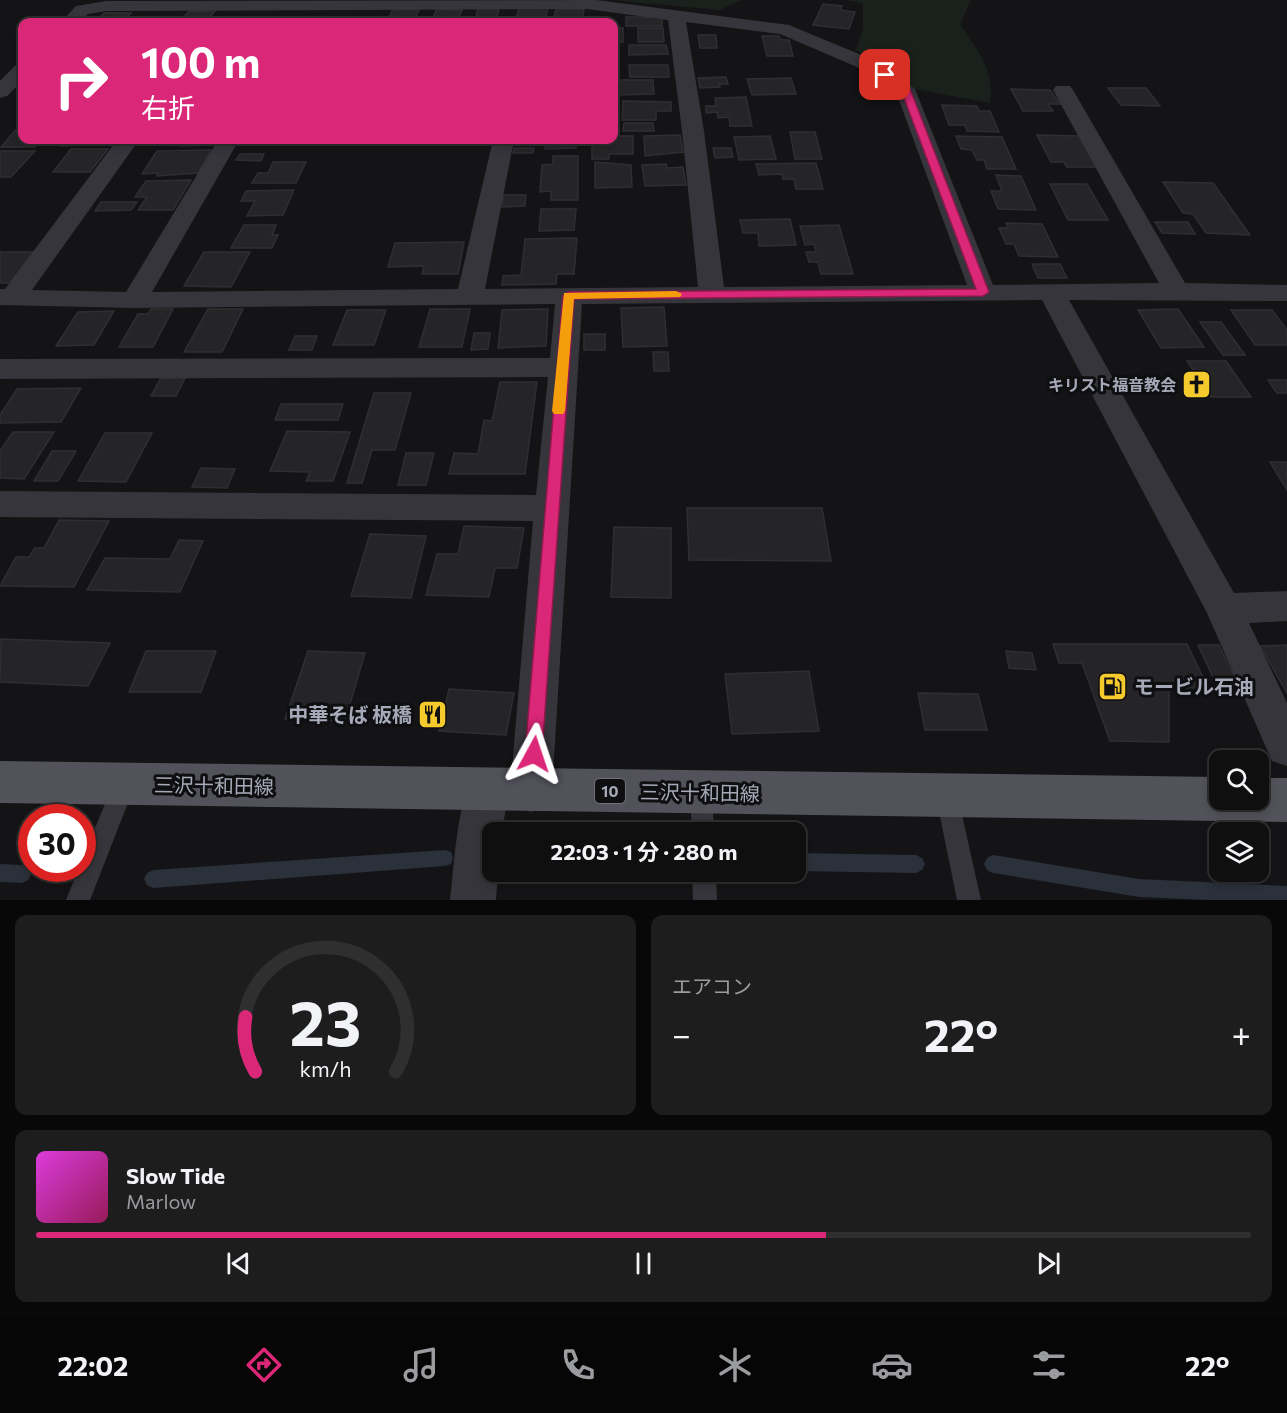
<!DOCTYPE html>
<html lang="ja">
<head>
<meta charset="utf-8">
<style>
  body { margin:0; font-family:Commissioner,"Noto Sans JP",sans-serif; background:#1d1d1e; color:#f1f3f6; height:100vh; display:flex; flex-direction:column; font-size:22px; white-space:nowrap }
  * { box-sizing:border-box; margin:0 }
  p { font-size:20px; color:#9b9c9f }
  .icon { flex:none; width:33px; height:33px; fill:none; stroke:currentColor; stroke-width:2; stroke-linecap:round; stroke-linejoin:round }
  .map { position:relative; height:900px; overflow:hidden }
  .side { display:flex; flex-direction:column; gap:15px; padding:15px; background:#080809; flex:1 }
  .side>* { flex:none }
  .banner { position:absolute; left:18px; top:18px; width:600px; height:126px; border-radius:12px; box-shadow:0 3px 9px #0003,0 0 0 2px #2f2f30; background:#db2777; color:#fff; overflow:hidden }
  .controls { position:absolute; left:1209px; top:750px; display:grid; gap:12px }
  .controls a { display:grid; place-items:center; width:60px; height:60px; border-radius:12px; background:#0f0f10; box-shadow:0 3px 9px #0003,0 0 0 2px #2f2f30; font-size:30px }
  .speed { position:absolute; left:18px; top:804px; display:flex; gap:12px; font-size:30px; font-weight:700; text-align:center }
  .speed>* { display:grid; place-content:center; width:78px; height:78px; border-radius:50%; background:#0f0f10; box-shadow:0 3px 9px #0003,0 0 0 2px #2f2f30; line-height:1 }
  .speed .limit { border:9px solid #d22; background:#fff; color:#111 }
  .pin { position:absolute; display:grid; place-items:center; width:51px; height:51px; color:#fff; margin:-26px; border-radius:12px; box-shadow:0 3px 9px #0006 }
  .me { position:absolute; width:66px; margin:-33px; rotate:5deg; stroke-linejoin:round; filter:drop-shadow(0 0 4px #0008) }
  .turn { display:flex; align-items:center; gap:21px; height:126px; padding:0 24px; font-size:27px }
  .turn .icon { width:78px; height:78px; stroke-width:2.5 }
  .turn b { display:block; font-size:42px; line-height:51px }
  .big { font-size:45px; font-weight:700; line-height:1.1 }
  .side .tile { flex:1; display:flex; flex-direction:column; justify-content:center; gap:9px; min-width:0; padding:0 21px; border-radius:12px; background:#1d1d1e }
  .side .dial { align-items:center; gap:0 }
  .dial svg { height:156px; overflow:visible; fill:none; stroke:#2f2f30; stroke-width:7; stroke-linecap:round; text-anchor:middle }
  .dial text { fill:#f1f3f6; stroke:none }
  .song { display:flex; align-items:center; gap:18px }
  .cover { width:72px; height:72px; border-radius:9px; background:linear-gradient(135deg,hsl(300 70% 55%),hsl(330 70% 35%)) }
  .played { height:6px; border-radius:3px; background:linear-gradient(90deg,#db2777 65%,#2f2f30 65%) }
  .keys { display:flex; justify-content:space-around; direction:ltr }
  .heat { display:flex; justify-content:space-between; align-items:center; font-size:33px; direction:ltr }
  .side .tiles { flex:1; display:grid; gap:15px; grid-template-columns:1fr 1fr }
  .tile:last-child { grid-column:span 2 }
  .trip { position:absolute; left:482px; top:822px; width:324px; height:60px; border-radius:12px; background:#0f0f10; box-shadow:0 3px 9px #0003,0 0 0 2px #2f2f30; font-weight:700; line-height:60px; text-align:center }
  .tabs { display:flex; height:96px; justify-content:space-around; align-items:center; background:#060606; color:#9b9c9f }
  .tabs .icon { width:42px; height:42px }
  .tabs .current { color:#db2777 }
  .tabs b { font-size:27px; color:#f1f3f6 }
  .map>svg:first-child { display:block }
</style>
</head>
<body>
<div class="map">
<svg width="1287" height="900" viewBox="0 0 1287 900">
  <rect width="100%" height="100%" fill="#141416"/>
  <g fill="#1a211c">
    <path d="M611,0H741L720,10Z"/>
    <path d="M845,0H971L960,24C976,49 996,71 990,103L915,89L856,50L863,29V3Z"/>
  </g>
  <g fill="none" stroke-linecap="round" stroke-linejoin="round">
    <g fill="#2a313a" fill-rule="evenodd">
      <path d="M445,850L451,852L453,858L451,864L445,866L153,888L147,885L144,879L147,873L153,870Z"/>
      <path d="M795,853L916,855L922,858L925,864L922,870L916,873L795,871Z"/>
      <path d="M993,855L1139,879L1287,886V900H1209L1139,897L993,873L987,870L984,864L987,858Z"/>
      <path d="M0,864L22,865L28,868L31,874L28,880L22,883L0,882Z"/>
    </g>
  </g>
  <g fill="#252427" stroke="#2f2e32" stroke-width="1.5">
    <path d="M823,4L842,6L840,10L855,12L849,29L813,25Z"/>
    <path d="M548,7L545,22H515L519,8Z"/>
    <path d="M478,8H499L496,22H475Z"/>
    <path d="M393,9H419L414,22H387Z"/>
    <path d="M437,9L462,10L457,22H431Z"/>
    <path d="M556,9H584L582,22H553Z"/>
    <path d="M189,11H215L206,22H180Z"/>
    <path d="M104,13H131L122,22H95Z"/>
    <rect x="626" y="17" width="36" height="9"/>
    <rect x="614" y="28" width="9" height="14"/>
    <path d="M638,28H663L664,42H638Z"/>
    <path d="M698,35H716L717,48H700Z"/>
    <path d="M762,36H779L781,40H789L793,56H767Z"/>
    <path d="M629,45H666L668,54L629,55Z"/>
    <path d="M629,65H668L669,77H630Z"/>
    <path d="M726,77L728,84H719L720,87L700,88L698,78Z"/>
    <path d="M791,78L796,94L752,95L747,79Z"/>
    <path d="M614,80H653L654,94L614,95Z"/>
    <path d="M1108,88H1146L1160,106L1121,105Z"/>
    <path d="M1011,89L1050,90L1060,104H1048L1053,111H1023Z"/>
    <path d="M746,97L752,126H730L729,117L718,118L717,112L706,113V106H716L715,98Z"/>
    <path d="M623,101L671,102V111H656V120H622Z"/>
    <path d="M942,105L977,106L979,111H990L999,132L967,131L965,125H949Z"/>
    <path d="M22,123V140H41L35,147H1Z"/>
    <path d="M624,123H653L654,131H623Z"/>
    <path d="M790,132H815L822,159H795Z"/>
    <path d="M680,135L683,152L645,156L644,136Z"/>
    <path d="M1037,135L1080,136L1098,167H1067L1064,162H1051Z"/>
    <path d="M614,136H633V154H609V159H592V140H614Z"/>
    <path d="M770,136L776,159L739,160L734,137Z"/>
    <path d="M956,136L1002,137L1016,169H987L984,160H977L972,150L961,149Z"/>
    <path d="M66,140H115L111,144L61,146Z"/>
    <path d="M184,140H217L214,145L180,146Z"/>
    <path d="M531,140H577L576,148L545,149V145H531Z"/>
    <path d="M514,148H534L533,153H513Z"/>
    <path d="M713,148H731L733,157L715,158Z"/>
    <path d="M71,149H108L90,172H53Z"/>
    <path d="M211,150L198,173L157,176L158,173L142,174L157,151Z"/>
    <path d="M0,151H35L11,177H0Z"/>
    <path d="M240,154H264L261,161L236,160Z"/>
    <path d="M553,156H578V200H551V191L540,192L542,165L553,164Z"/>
    <path d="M273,162H306L296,183H252L258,173H268Z"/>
    <path d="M595,162L631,165L632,187L595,188Z"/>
    <path d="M816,163L823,189H796L794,179H783L782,174L759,175L756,164Z"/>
    <path d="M666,164L667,168L683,167L686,185L645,186L642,165Z"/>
    <path d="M996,175L1021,176L1036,210L998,209L991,191H1002Z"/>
    <path d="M191,180L173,210H138L147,197H135L146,181Z"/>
    <path d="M1163,182L1213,183L1250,235L1206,233L1193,214L1183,213Z"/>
    <path d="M1050,184H1087L1108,220H1068Z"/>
    <path d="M294,190L283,215L247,216L255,201H241L246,191Z"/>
    <path d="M503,195H526L525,206L502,207Z"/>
    <path d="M101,202H137L131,210L95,211Z"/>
    <path d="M541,209H576L574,230L539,231Z"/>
    <path d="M790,219L796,245L759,246L758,233H743L740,220Z"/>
    <path d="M1155,222H1188L1195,234L1162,233Z"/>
    <path d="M1006,223L1042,224L1058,257L1019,256L1014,244H1006L999,228H1008Z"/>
    <path d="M244,225H276L272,235H278L272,248H231Z"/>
    <path d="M839,225L853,274H821L818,262H809L806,252H816L814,244L805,245L800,226Z"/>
    <path d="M577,238L574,274H557L556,284L502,285L503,276L521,275L525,239Z"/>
    <path d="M464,242L458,274H422L424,266L388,267L395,243Z"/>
    <path d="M0,252H34L10,283H0Z"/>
    <path d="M204,252H250L231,287L184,286Z"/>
    <path d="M1032,264H1060L1067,278H1038Z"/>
    <path d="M664,307L667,346L623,347L621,308Z"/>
    <path d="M151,309H173L153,347H119L138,314H148Z"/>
    <path d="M208,309H243L222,352H184Z"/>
    <path d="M430,309H470L462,347H419Z"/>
    <path d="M548,309L546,346L498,348L502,310Z"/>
    <path d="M1178,309L1204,347L1161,348L1138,310Z"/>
    <path d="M347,310H386L374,345H333Z"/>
    <path d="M1231,310H1272L1287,330V345H1255Z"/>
    <path d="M114,311L94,345L56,346L78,312Z"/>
    <path d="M1200,322H1221L1245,355H1223Z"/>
    <path d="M474,333H490L488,349L471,350Z"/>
    <rect x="584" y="334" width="21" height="16"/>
    <path d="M295,336H317L312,350H289Z"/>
    <path d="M653,352H668L669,371H654Z"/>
    <path d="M1187,361H1226L1251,397H1211Z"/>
    <path d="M161,378H185L176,396H151Z"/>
    <path d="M1268,380H1287V393H1277Z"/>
    <path d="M500,382H537L525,474H449L454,453L478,454L484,420L492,421Z"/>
    <path d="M81,388L61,422L0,423V415L17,389Z"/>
    <path d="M374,393H411L395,450H372L362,483H347Z"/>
    <path d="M281,404H343L338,420H275Z"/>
    <path d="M287,431L350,432L333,481H306L310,472L270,471Z"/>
    <path d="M13,432H54L24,479L0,478V451Z"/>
    <path d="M105,433H152L126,482L78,481Z"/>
    <path d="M52,451H76L58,481H34Z"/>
    <path d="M406,453H434L426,485H398Z"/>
    <path d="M1270,462H1287V490Z"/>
    <path d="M201,468L235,469L227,488L192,487Z"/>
    <path d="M687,508H822L831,561L689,560Z"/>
    <path d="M59,520L109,521L74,587L0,586L16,557H29L35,548H44Z"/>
    <path d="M464,526L524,528L517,568H495L489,597L426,595L437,554H458Z"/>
    <path d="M614,527L671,528V598L611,597Z"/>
    <path d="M370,534L426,536L411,598L351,596Z"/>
    <path d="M179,540L203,541L180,592L87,590L105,558L170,559Z"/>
    <path d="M1,639L110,643L88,686L0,682Z"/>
    <path d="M1053,644H1187L1208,688H1169V742L1110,741L1082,663H1059Z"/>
    <path d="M1198,645H1219L1234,676L1213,677Z"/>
    <path d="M1287,645V693L1260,646Z"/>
    <path d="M146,651H216L201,692H129Z"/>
    <path d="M308,651L365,653L345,721L285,719Z"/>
    <path d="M1006,651L1032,653L1036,670L1009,668Z"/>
    <path d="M809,671L819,731L732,734L725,674Z"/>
    <path d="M449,689L514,693L506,735L439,731Z"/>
    <path d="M918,693L978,694L987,730H925Z"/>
  </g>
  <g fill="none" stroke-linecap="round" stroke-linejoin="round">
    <g fill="#35353b" fill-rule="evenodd">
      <path d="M124,774L132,777L135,785L90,900H66L79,868H82V860L116,777Z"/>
      <path d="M701,781L709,784L712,792L714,832H692L690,792L693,784Z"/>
      <path d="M947,786L955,789L958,797L981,900H957L936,797L939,789Z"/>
      <path d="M692,872H716L717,900H693Z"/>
    </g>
    <g fill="#35353b" fill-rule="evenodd">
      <path d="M596,0L789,25L871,59L901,77L915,89L993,285L1159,283L1053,90L1056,86H1070L1073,90L1185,283L1287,285V301L1069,300L1234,593L1287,591V621L1249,623L1287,703V766L1272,761L1207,613L1042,300L582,304L552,791L546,806L531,812L516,806L510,791L533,521L0,517V491L536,495L548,377L0,379V359L550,358L555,304L134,308L0,305V289H5L117,140H139L32,290L126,292L218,140H239L152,292L458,289L493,140H514L485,289L698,287L682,131L668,20L587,9L106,11L88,14L79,22H61L76,6L106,1ZM686,22L780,34L857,67L896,92L967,285L724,287L704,131Z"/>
      <path d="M22,64V81L7,96L0,98V81L15,66Z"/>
      <path d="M488,768L503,774L509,789L502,832H492V872H498L496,900H450C455,858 456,813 473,774Z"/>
    </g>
    <path fill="#51525a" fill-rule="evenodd" d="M0,761L1220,777V800H1258V778H1287V822L0,803Z"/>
  </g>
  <path fill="#db2777" stroke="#8e194d" stroke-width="1.5" d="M885,72L910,89L989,292L983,296L574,299L542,754L540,760L534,763L527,760L525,754L563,296L568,292L976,289L901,90L882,77L881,75Z"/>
  <path fill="#f59e0b" d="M676,291L682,294L680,297L574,299L565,411L563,414H554L552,411L564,293Z"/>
  <defs>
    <symbol id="church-square" viewBox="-11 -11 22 22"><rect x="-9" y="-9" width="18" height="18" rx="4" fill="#f5ca2d" stroke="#0f0f11"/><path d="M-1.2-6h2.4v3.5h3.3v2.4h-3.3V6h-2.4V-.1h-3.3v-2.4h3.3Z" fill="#111"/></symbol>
    <symbol id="fuel-square" viewBox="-11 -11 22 22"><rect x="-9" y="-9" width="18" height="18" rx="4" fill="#f5ca2d" stroke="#0f0f11"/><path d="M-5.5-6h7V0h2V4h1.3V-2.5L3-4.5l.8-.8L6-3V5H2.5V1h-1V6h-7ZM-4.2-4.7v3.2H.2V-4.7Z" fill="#111"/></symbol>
    <symbol id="restaurant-square" viewBox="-11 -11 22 22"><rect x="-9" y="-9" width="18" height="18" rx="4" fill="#f5ca2d" stroke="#0f0f11"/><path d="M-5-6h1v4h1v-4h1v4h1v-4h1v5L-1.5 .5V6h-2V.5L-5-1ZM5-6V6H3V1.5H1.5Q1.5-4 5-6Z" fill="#111"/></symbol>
  </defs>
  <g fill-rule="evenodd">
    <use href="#church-square" x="1180" y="368" width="33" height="33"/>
    <use href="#fuel-square" x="1096" y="670" width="33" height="33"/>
    <use href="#restaurant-square" x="416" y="698" width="33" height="33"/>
  </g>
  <g text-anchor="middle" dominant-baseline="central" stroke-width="6" stroke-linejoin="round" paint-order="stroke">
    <rect fill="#0f0f11" stroke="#797b85" stroke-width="1.5" x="595" y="779" width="30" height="24" rx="4.5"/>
    <g font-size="15" font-weight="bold" fill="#a6a9b7">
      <text x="610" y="791">10</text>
    </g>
    <g font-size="16" font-weight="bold" fill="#a6a9b7" stroke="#0f0f11" text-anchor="end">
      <text x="1176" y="384">キリスト福音教会</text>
    </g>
    <g font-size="20" font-weight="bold" fill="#a6a9b7" stroke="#0f0f11" text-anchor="start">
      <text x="1134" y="686">モービル石油</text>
      <text x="412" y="714" text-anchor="end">中華そば 板橋</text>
    </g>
    <g font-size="20" fill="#a6a9b7" stroke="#0f0f11">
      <text transform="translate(214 785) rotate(1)">三沢十和田線</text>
      <text transform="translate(700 792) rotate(1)">三沢十和田線</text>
    </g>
  </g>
</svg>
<div class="controls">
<a><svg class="icon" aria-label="search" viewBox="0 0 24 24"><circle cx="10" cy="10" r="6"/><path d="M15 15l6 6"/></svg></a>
<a><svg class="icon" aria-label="layers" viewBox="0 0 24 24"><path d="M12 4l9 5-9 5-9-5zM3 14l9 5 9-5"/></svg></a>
</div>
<div class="speed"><div class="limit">30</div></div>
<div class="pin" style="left:885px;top:75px;background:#d93025"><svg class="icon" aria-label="arrive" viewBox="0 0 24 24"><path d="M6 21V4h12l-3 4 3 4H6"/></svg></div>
<svg class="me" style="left:534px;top:754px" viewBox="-20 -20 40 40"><path d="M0-17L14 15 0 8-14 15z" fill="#db2777" stroke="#fff" stroke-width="4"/></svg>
<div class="trip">22:03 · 1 分 · 280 m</div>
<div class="banner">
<div class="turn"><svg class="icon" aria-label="right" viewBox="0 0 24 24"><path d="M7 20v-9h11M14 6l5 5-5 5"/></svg><div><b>100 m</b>右折</div></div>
</div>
</div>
<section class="side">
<div class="tiles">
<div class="tile dial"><svg viewBox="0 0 100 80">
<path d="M14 69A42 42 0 1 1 86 69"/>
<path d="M14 69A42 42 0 0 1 9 41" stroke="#db2777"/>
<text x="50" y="56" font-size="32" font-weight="700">23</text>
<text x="50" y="72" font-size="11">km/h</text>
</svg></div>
<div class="tile"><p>エアコン</p>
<div class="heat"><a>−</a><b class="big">22°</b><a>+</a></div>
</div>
<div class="tile">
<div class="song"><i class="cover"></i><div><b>Slow Tide</b><p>Marlow</p></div></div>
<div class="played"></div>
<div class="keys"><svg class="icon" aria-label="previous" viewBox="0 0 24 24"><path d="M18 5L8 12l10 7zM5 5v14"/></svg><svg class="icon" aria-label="pause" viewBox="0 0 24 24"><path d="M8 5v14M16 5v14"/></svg><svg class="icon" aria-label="next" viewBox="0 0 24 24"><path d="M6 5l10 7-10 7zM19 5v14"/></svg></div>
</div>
</div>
</section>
<nav class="tabs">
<b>22:02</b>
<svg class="icon current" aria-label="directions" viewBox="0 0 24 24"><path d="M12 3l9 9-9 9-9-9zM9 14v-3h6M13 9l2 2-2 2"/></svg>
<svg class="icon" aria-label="music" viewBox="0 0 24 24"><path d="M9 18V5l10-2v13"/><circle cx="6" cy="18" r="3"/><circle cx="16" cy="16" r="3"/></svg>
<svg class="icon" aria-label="phone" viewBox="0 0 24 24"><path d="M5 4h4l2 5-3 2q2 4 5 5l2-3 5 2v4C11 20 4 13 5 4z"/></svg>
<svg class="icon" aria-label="climate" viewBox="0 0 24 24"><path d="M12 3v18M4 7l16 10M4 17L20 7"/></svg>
<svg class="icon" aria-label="car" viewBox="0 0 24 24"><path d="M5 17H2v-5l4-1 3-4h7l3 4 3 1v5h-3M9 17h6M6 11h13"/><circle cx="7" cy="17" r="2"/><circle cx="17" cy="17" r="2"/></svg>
<svg class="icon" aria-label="filters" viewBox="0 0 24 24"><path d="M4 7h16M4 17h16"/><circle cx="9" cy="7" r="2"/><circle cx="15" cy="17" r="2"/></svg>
<b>22°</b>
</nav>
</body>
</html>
